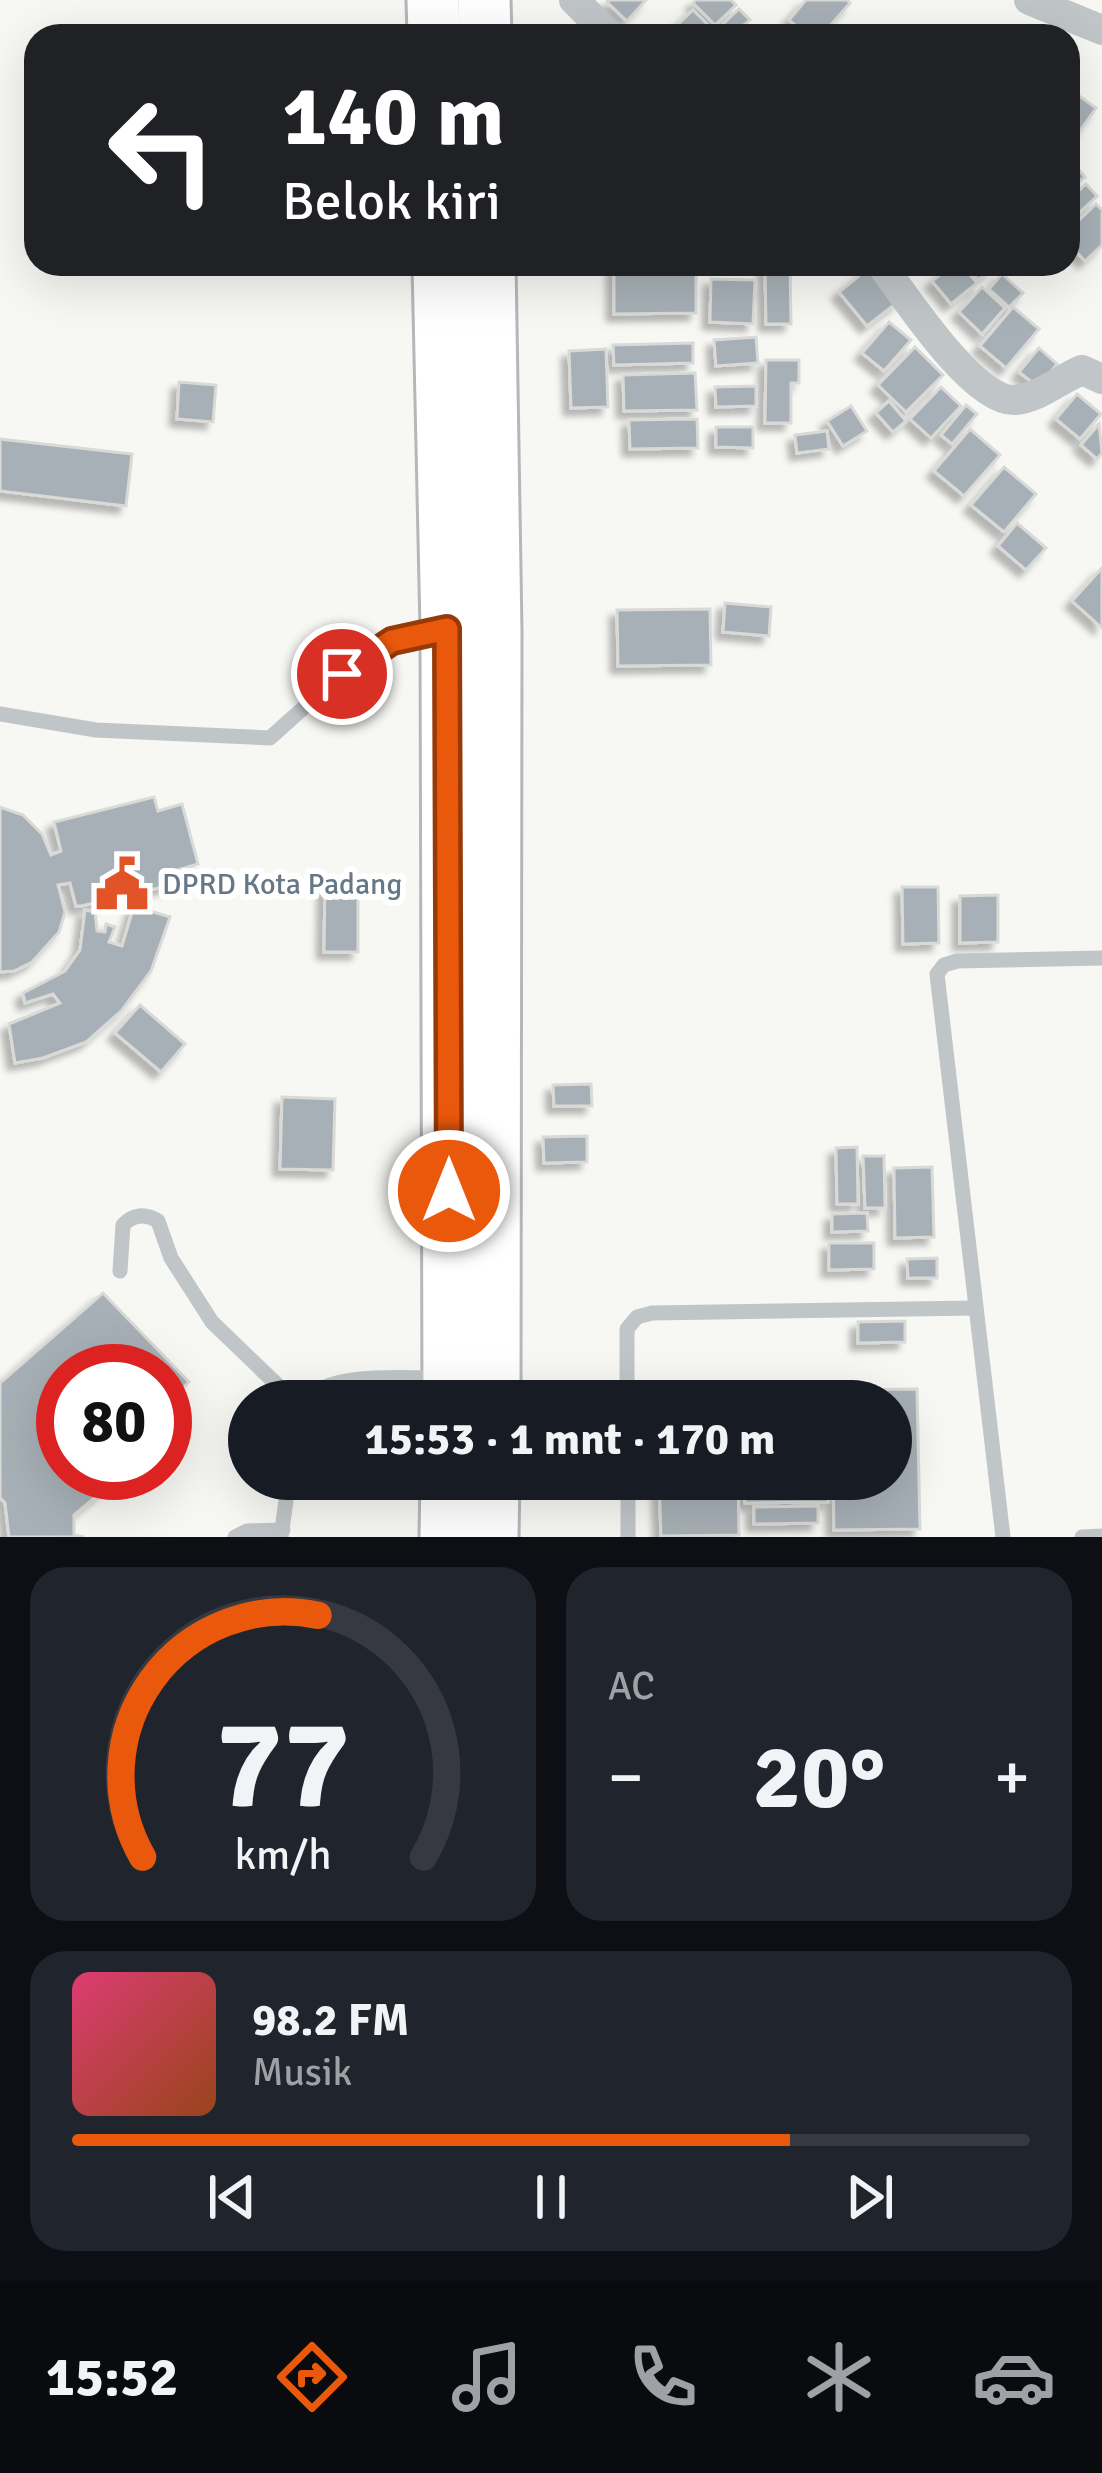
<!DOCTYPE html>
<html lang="id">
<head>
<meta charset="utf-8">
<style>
  body { margin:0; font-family:Signika,sans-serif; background:#20242c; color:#f1f3f6; height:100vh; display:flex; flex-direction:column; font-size:45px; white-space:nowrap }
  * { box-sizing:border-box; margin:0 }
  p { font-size:39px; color:#9ea1a6 }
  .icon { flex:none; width:66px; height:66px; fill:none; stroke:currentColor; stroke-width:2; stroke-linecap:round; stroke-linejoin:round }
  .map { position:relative; height:1537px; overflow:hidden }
  .details { display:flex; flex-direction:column; gap:30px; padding:30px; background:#0d0f14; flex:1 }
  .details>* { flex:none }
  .top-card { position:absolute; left:24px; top:24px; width:1056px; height:252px; border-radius:36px; box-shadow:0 12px 48px #0002; background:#202124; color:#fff; overflow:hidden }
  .speed { position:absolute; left:36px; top:1344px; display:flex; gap:24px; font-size:60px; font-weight:700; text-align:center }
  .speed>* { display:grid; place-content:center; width:156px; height:156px; border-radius:50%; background:#171b24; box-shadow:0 12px 48px #0002; line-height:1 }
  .speed .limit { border:18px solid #d22; background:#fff; color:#111 }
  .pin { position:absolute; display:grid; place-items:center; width:102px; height:102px; color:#fff; margin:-51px; border:6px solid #fff; border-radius:50%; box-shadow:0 3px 12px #0007 }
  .me { position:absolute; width:132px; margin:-66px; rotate:0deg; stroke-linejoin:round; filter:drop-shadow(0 0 9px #0008) }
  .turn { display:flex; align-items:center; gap:42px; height:252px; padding:0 60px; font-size:54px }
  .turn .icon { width:156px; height:156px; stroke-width:2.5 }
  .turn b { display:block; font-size:84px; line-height:102px }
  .big { font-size:90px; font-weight:700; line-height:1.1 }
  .details .tile { flex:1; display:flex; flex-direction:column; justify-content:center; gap:18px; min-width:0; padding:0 42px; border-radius:36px; background:#20242c }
  .details .dial { align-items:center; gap:0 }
  .dial svg { height:312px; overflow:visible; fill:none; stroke:#363941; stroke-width:7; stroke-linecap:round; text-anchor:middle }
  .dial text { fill:#f1f3f6; stroke:none }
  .song { display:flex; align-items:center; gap:36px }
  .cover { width:144px; height:144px; border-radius:18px; background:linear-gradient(135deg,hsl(340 70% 55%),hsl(20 70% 35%)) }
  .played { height:12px; border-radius:6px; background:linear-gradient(90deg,#ea580c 75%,#363941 75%) }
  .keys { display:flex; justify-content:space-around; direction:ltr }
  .heat { display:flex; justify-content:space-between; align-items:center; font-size:66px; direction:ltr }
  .details .tiles { flex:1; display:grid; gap:30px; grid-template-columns:1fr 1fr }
  .tile:last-child { grid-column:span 2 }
  .trip { position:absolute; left:228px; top:1380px; width:684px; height:120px; border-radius:60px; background:#171b24; box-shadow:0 12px 48px #0002; font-weight:700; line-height:120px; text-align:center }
  .menu { display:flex; height:192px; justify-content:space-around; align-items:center; background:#090b0e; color:#9ea1a6 }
  .menu .icon { width:84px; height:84px }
  .menu .on { color:#ea580c }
  .menu b { font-size:54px; color:#f1f3f6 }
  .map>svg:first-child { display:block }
</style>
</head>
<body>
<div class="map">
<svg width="1102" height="1537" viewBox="0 0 1102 1537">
  <defs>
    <filter id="shadow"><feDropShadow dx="-7" dy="7" stdDeviation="3" flood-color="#0004"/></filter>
  </defs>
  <rect width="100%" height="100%" fill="#f7f7f4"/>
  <g fill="#a7b0b6" stroke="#d9d9d7" stroke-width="3" filter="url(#shadow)">
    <path d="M609,0H646L627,21L607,2Z"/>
    <path d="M696,0H731L736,5L715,25L693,3Z"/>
    <path d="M806,0H847L850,3L821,36H808L789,20Z"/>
    <path d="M739,9L750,20L730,36L721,26Z"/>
    <path d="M693,10L719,36H673L670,32Z"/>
    <path d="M1071,90L1096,108L1079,132L1068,124Z"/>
    <path d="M1068,157L1085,177L1068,191Z"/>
    <path d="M1086,184L1097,196L1080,212L1069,200Z"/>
    <path d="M1096,204L1102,210V245L1085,261L1068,243V231Z"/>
    <path d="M614,264H696V313L614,314Z"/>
    <path d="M765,264H790L791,324H766Z"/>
    <path d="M954,264H961L977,283L951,304L932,281Z"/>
    <path d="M965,264H989L992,268L978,280Z"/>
    <path d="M871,266L899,301L867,326L839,292Z"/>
    <path d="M1002,274L1023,293L1009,307L989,289Z"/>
    <path d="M711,279L755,280L753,324L710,322Z"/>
    <path d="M982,287L1005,308L982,334L959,312Z"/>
    <path d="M1013,307L1039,329L1006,368L980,346Z"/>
    <path d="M889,322L911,340L884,371L862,353Z"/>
    <path d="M756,337L758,363L716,366L714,340Z"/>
    <path d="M693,343V363L614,365L613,345Z"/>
    <path d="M915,347L943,375L906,412L878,385Z"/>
    <path d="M1039,348L1057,364L1038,387L1019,372Z"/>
    <path d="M606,349L608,407L571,408L569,351Z"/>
    <path d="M766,360H799V383H791V423H765Z"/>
    <path d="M695,373L697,410L624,411L623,375Z"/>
    <path d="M179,382L216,385L213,422L177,419Z"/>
    <path d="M756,386V406L716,407L715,387Z"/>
    <path d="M941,387L961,406L931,438L910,419Z"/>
    <path d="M1077,394L1101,414L1080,439L1056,419Z"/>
    <path d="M889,401L906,421L893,432L876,413Z"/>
    <path d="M966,405L977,414L952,444L941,435Z"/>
    <path d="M851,406L867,431L843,446L827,421Z"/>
    <path d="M697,419L698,448L630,449L629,420Z"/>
    <path d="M1099,424L1102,453L1097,459L1081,445Z"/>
    <path d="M716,427H753V448L716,447Z"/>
    <path d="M970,429L1000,455L964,496L934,471Z"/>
    <path d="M827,431L829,449L797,453L795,435Z"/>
    <path d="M0,439L132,454L126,506L0,491Z"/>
    <path d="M1004,467L1036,494L1004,532L971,505Z"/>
    <path d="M1017,523L1046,548L1026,570L998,546Z"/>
    <path d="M1102,568V626L1101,627L1072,601Z"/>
    <path d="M725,603L771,607L769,636L723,632Z"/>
    <path d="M710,609L711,665L618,666L617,610Z"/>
    <path d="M154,797L158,811L182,804L198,864L174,871L180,883L81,906H76L70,883L58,885L65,912L59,932L32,962L14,971L0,972V807L23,815L42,834L51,855L61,851L54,822Z"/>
    <path d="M325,884H358V952H324Z"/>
    <path d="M902,887H938L939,943L903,944Z"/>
    <path d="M998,895V942L960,943V896Z"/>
    <path d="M134,906L170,917L151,971L122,1010L86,1042L43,1058L15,1063L9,1024L60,1003L53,994L25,1003L23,993L65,971L80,950L85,910L95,912L97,931L105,932L106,924L115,927L109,942L122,946Z"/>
    <path d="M140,1005L185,1044L161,1072L115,1033Z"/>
    <path d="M591,1084L592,1106H554L553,1085Z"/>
    <path d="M282,1097L335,1099L333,1170L280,1169Z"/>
    <path d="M587,1136V1162L544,1163L543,1137Z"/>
    <path d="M857,1147L858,1204H837L836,1148Z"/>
    <path d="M863,1156H884L885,1208H865Z"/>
    <path d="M932,1167L934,1237L895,1238L894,1168Z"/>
    <path d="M867,1213L868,1231L832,1232V1214Z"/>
    <path d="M829,1243H874V1269L829,1270Z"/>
    <path d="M937,1258V1278H908L907,1259Z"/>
    <path d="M103,1293L189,1382L165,1405V1371H63V1473H95L85,1483L89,1486L104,1473L122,1475L74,1515V1535L84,1537H9L5,1503L0,1498V1383Z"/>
    <path d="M905,1321V1342L858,1343V1322Z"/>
    <path d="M917,1389L920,1529L834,1530L833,1479H891V1401H832V1390Z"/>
    <path d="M737,1397V1401H658V1398Z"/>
    <path d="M659,1479H738L739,1535L661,1536Z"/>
    <path d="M744,1479H828V1502L745,1503Z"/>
    <path d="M818,1506V1523L754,1524V1507Z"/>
  </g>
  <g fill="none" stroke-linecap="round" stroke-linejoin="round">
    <defs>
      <g id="trunk">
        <path d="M433,0L434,36"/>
        <path d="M484,0L485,36"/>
        <path d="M439,264L447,629L449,1401"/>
        <path d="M489,264L495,632L494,1401"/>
        <path d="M446,1537L447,1479"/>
        <path d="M492,1537L493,1479"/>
      </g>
    </defs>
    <use href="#trunk" stroke="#b4b8bb" stroke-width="57"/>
    <g stroke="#c0c5c8" stroke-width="15">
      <path d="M0,714L96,730L270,738C321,693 369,642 438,631"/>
      <path d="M120,1271L123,1225C133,1214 145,1213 158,1221L171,1258L212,1322L294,1401"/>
      <path d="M306,1401C328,1370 408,1379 444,1378"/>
      <path d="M627,1401V1329L637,1317L652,1313L975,1308"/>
      <path d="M628,1479V1537"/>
      <path d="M235,1537L247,1531L283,1530"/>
      <path d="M281,1537L289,1479"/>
      <path d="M1003,1537L937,974L944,965L957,961L1102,958"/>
      <path d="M1082,1537L1102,1536"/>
    </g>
    <g stroke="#c0c5c8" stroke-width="30">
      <path d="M574,0L610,36"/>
      <path d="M1029,0L1102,30"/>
      <path d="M881,264C904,295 974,403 1015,400C1039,398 1060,379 1082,370L1102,379"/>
    </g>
    <use href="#trunk" stroke="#fff" stroke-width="51"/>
  </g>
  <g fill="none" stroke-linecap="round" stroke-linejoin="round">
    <defs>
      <path id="route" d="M342,674L392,641L447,629L449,1191"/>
    </defs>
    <use href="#route" stroke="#983908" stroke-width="30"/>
    <use href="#route" stroke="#ea580c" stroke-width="21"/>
  </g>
  <defs>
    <symbol id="civic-bare" viewBox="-9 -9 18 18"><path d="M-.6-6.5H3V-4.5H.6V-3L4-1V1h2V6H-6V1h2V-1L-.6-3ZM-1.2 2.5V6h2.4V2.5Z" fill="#e35328" stroke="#fff" stroke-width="2.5" paint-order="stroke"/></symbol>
  </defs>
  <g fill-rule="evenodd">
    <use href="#civic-bare" x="84" y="846" width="76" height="76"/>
  </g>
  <g text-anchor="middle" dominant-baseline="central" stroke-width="12" stroke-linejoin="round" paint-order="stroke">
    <g font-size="30" fill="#667785" stroke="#fff" text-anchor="start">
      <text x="162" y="884">DPRD Kota Padang</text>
    </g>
  </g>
</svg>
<div class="speed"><div class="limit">80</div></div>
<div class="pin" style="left:342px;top:674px;background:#d93025"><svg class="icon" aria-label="arrive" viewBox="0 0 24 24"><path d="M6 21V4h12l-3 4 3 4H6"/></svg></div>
<svg class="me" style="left:449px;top:1191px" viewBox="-20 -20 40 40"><circle r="17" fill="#ea580c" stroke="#fff" stroke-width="3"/><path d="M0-11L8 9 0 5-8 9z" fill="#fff"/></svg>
<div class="trip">15:53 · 1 mnt · 170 m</div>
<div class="top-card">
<div class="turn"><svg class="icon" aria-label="left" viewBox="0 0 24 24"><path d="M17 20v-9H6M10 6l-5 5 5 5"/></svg><div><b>140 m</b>Belok kiri</div></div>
</div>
</div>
<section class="details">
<div class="tiles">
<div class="tile dial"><svg viewBox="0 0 100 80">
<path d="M14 69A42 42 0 1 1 86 69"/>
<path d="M14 69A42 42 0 0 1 59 7" stroke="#ea580c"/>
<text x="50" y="56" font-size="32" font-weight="700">77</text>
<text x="50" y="72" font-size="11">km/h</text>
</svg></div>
<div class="tile"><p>AC</p>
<div class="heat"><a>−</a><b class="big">20°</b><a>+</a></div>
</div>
<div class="tile">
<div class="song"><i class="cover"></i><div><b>98.2 FM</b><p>Musik</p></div></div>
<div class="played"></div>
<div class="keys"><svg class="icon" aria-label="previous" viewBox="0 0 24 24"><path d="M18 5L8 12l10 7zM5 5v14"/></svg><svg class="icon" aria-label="pause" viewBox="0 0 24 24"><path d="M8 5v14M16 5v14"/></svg><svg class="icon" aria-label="next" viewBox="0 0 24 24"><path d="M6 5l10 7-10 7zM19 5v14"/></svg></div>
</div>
</div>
</section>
<nav class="menu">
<b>15:52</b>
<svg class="icon on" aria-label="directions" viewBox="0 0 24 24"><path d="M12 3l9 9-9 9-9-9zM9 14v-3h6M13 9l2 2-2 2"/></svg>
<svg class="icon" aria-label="music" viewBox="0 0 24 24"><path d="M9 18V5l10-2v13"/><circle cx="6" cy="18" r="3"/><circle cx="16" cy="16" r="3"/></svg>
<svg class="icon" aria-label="phone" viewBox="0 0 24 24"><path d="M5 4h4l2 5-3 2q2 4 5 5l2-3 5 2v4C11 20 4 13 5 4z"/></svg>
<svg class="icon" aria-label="climate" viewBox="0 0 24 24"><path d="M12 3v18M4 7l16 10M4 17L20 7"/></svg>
<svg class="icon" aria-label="car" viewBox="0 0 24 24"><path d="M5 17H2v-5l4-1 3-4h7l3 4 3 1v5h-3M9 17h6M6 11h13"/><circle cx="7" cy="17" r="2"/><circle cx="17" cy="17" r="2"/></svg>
</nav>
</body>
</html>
